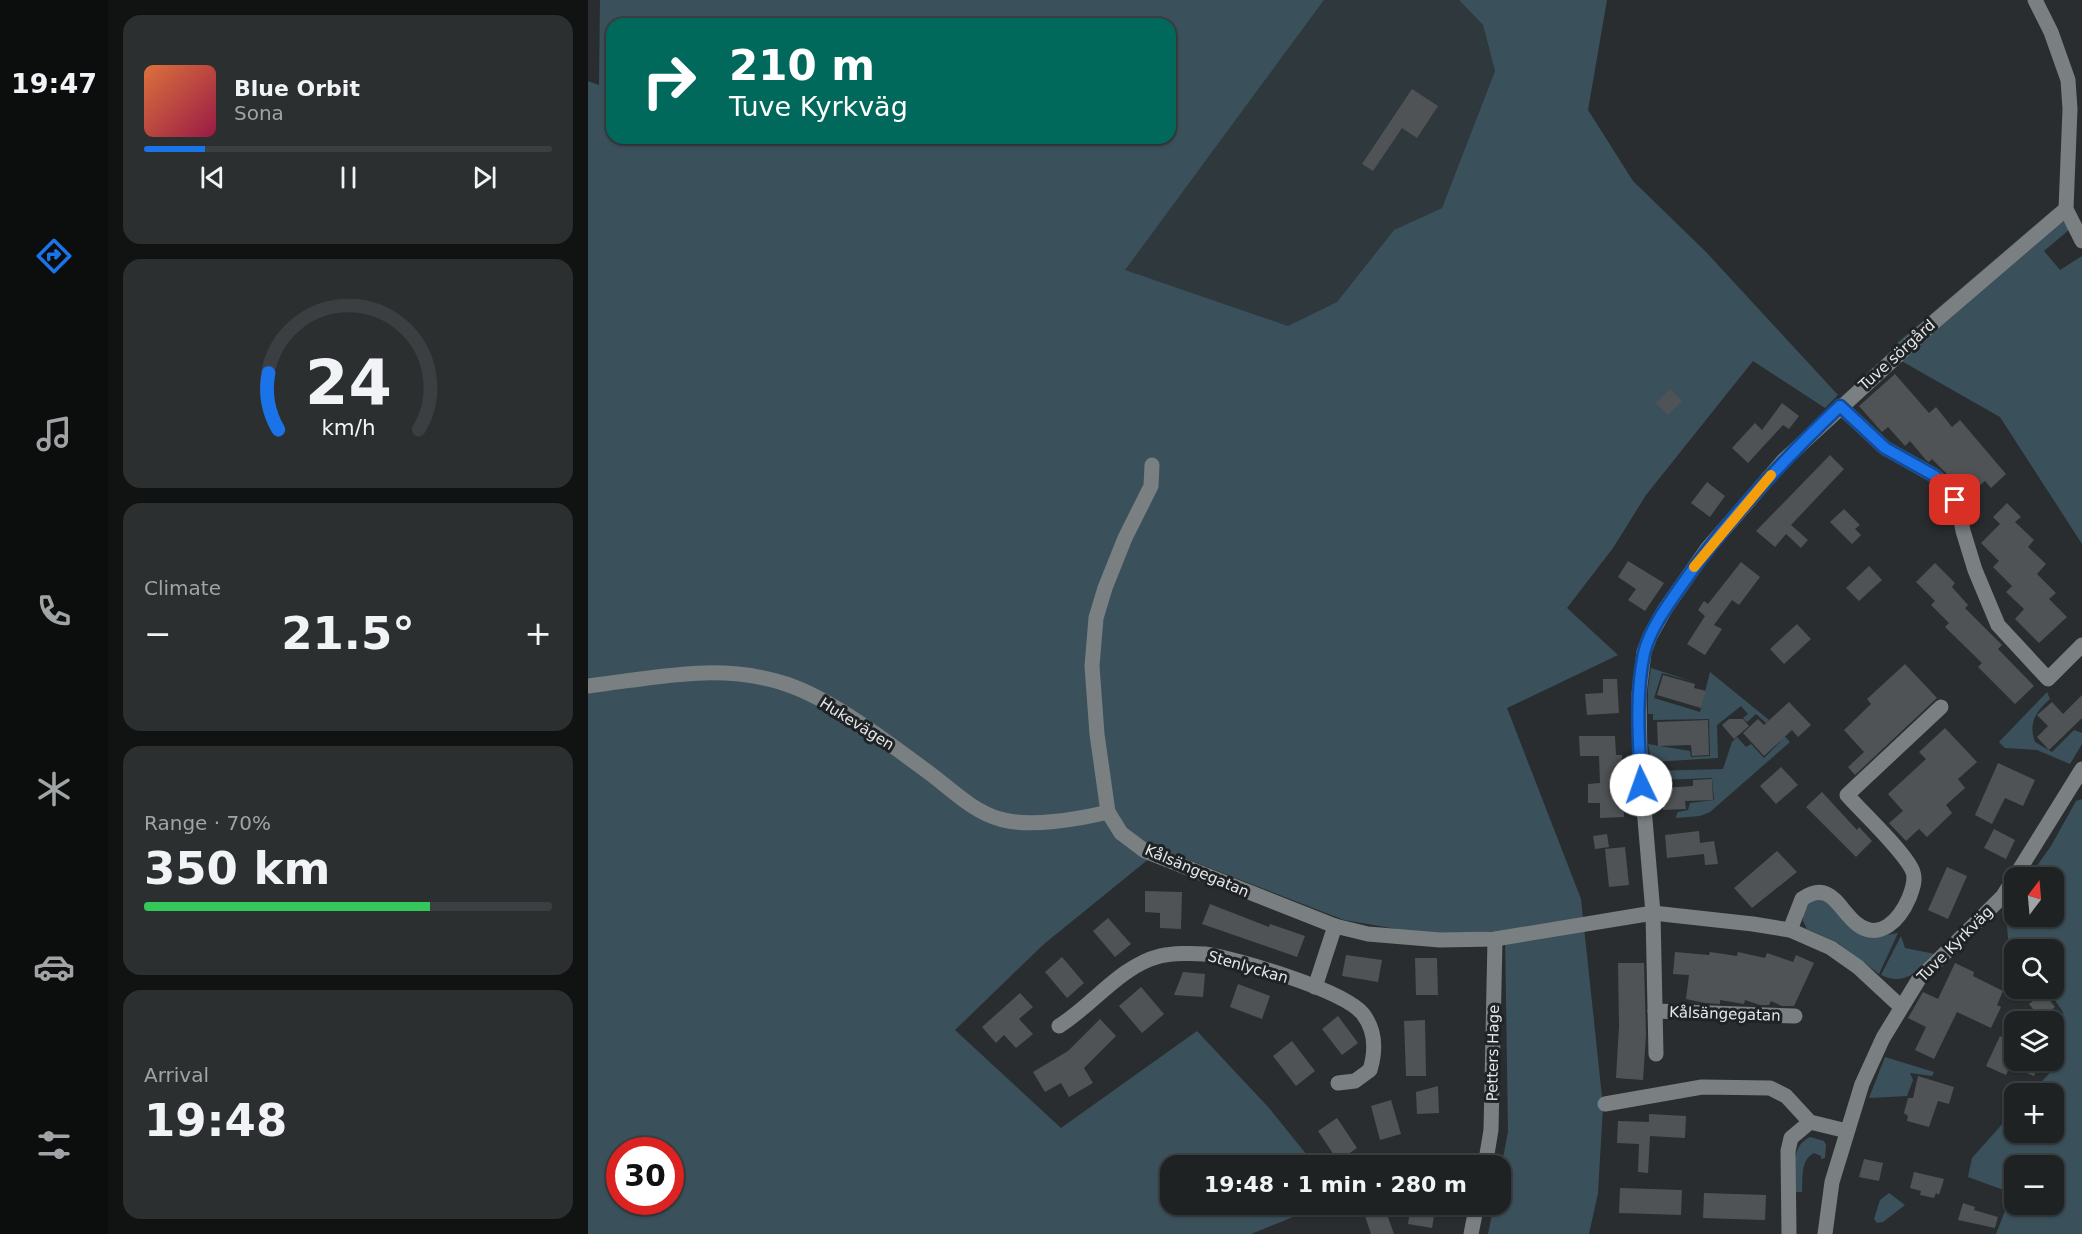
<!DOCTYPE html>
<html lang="en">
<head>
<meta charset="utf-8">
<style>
  body { margin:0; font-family:"DejaVu Sans",sans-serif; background:#2c2f30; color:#f1f3f6; height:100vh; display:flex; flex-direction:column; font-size:22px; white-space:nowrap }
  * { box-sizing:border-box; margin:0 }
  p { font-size:20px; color:#a1a4a6 }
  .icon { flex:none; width:33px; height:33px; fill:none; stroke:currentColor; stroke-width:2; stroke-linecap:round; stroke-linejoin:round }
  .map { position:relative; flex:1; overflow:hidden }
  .panel { display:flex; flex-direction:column; gap:15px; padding:15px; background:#111313; width:480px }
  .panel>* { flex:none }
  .top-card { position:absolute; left:18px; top:18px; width:570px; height:126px; border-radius:18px; box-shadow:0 2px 4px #0004,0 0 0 2px #3c3f41; background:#00695c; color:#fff; overflow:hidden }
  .needle { width:39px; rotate:16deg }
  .fabs { position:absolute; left:1416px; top:867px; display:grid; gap:12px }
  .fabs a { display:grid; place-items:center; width:60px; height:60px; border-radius:12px; background:#1f2223; box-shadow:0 2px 4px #0004,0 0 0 2px #3c3f41; font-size:30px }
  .speed { position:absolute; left:18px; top:1137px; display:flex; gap:12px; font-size:30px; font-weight:700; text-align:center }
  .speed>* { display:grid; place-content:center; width:78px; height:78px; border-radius:50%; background:#1f2223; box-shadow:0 2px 4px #0004,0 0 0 2px #3c3f41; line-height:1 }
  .speed .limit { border:9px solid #d22; background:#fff; color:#111 }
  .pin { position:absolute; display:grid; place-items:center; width:51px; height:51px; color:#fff; margin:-26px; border-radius:12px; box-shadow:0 3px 9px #0006 }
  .me { position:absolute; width:66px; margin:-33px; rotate:357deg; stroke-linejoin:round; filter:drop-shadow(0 0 4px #0008) }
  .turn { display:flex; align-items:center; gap:21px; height:126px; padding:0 24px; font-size:27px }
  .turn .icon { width:78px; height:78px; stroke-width:2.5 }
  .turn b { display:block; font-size:42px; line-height:51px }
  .big { font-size:45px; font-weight:700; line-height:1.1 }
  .panel .tile { flex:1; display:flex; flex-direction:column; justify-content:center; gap:9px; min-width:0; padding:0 21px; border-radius:18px; background:#2c2f30 }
  .panel .dial { align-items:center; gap:0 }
  .dial svg { height:156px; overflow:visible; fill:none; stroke:#3c3f41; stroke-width:7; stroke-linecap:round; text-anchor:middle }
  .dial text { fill:#f1f3f6; stroke:none }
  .song { display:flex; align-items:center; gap:18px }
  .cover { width:72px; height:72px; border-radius:9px; background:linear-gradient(135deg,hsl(20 70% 55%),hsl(340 70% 35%)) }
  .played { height:6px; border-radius:3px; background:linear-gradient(90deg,#1a73e8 15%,#3c3f41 15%) }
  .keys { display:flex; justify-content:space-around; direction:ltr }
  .heat { display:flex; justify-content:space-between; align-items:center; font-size:33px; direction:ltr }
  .charge { height:9px; border-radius:4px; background:linear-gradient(90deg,#34c759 70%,#3c3f41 0) }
  .trip { position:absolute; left:572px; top:1155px; width:351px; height:60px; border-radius:18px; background:#1f2223; box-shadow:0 2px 4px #0004,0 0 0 2px #3c3f41; font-weight:700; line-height:60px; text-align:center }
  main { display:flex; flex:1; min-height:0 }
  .menu { display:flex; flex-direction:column; width:108px; justify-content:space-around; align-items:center; background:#0c0e0e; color:#a1a4a6 }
  .menu .icon { width:42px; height:42px }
  .menu .selected { color:#1a73e8 }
  .menu b { font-size:27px; color:#f1f3f6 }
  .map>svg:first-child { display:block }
</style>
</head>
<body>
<main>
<nav class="menu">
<b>19:47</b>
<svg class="icon selected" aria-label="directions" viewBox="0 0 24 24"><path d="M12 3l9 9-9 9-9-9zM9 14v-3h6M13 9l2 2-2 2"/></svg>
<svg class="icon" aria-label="music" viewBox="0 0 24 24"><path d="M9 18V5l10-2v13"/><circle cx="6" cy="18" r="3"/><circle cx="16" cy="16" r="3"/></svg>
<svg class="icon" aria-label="phone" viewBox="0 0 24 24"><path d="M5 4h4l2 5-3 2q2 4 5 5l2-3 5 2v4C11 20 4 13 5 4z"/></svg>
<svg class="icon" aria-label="climate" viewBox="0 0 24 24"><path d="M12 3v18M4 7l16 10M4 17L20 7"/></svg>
<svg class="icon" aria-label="car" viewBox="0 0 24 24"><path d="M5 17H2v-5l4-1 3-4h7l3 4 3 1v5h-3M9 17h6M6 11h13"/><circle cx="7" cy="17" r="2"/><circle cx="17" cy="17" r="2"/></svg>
<svg class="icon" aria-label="filters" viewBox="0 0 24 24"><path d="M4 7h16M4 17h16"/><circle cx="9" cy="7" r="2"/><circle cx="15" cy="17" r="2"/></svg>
</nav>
<section class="panel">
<div class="tile">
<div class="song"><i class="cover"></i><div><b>Blue Orbit</b><p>Sona</p></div></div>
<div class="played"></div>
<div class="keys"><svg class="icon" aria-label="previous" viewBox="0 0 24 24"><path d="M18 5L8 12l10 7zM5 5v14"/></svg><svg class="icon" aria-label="pause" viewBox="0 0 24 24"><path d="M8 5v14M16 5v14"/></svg><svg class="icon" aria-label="next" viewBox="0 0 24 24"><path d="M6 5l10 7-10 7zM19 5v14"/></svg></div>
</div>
<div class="tile dial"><svg viewBox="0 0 100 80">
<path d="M14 69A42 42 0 1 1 86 69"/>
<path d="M14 69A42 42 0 0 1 9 40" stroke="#1a73e8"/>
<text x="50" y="56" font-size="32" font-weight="700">24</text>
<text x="50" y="72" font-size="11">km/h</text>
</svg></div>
<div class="tile"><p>Climate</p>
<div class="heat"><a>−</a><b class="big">21.5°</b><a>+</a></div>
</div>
<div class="tile"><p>Range · 70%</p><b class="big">350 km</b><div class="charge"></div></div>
<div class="tile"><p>Arrival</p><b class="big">19:48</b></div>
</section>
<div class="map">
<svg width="1494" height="1234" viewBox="0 0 1494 1234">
  <rect width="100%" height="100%" fill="#292d2f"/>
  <path fill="#2f393d" d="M736,0H871L895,25L907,71L854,208L806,230L749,302L700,326L536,270Z"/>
  <g fill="#3a515c" fill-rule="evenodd">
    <path d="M12,0H736L537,270L700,326L749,302L806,230L854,208L907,71L895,25L871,0H1019L1000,110L1045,181L1118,252L1250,395L1237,408L1165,361L1058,495L1025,548L979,608L1030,655L919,708L993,899L1015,1106L1010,1193L1001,1234H900L906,1205L912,1204V1173L920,1132L917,931L838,934L756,920L573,849L456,944L367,1030L473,1128L609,1031L681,1108L727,1165L582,1166V1204L735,1205L663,1234H0V81L11,85ZM24,24H582V138H24ZM32,1150H82V1202H32Z"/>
    <path d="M1466,209L1482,229L1456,251L1472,270L1494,256V544L1412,417L1310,359L1302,349Z"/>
    <path d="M1063,668L1106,682L1074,673L1066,698L1112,712L1122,672L1181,720L1178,723L1168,714L1159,722L1155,718L1160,714L1153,706L1129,725L1130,758L1064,762L1060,744L1102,751L1103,757L1122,756L1121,719L1065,720V714H1060V688Z"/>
    <path d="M1459,692L1462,699C1448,712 1440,722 1447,742L1464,752L1486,730L1494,733V744L1482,764L1449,750L1417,748L1411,742Z"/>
    <path d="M1185,723L1202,742L1122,812L1112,816L1088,818V816L1090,812L1100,810L1102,803L1126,800L1124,778L1072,780V796L1063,797L1062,774L1066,771L1135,769L1144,742L1149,737L1158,747L1163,744L1176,758L1192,742L1180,728Z"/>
    <path d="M1494,799V1234H1408L1424,1193L1380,1177L1384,1158L1426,1111V1132H1466V1094L1443,1093L1472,1062L1477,1036L1475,1012L1464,996L1442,989L1466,988V950H1426V972L1422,963L1418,914L1426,899V916H1466V878L1441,877L1463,846L1488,801ZM1426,1166H1466V1204H1426Z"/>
    <path d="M1235,899L1287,937L1310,933L1291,974L1250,943L1219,929L1215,921V910L1223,901Z"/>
    <path d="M1313,936L1317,948L1347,954C1331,970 1317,987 1293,975Z"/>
    <path d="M1297,1057L1346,1072L1344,1076L1322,1073L1325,1080L1319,1096L1281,1098Z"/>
    <path d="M1222,1137L1236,1141L1238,1145L1237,1158L1233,1159V1156L1226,1153C1212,1160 1215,1179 1214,1192H1207C1207,1172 1201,1147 1222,1137Z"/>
    <path d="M1301,1193L1317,1205L1295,1222L1289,1223L1286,1219L1292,1200Z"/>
  </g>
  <g fill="#4f5355">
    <path d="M824,89L850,106L829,138L814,128L785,171L774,164Z"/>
    <path d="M1307,374L1341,413L1348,407L1364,427L1372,420L1418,474L1403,488L1397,481L1377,497L1367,482L1344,459L1341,462L1338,460L1322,441L1317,446L1300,427L1294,432L1271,406Z"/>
    <path d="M1082,389L1094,401L1080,415L1068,403Z"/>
    <path d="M1194,403L1211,416L1201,429L1195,425L1160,463L1144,448L1167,423L1174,430Z"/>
    <path d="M1242,455L1256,469L1203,525L1220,540L1213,548L1198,534L1187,547L1168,531Z"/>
    <path d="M1119,482L1137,496L1122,517L1103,503Z"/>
    <path d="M1419,503L1433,517L1427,522L1446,540L1440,547L1458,564L1449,574L1468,593L1461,599L1479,617L1451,643L1427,619L1436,609L1418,592L1424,586L1405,567L1411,561L1393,543L1412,524L1405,517Z"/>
    <path d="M1256,509L1272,525L1267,529L1273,535L1264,544L1242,522Z"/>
    <path d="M1040,561L1076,583L1057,611L1040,600L1048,589L1030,577Z"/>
    <path d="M1153,562L1172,577L1151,605L1144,600L1126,625L1134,629L1117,655L1099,644L1117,616L1110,610L1116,601L1120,604Z"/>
    <path d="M1347,563L1367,583L1364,587L1380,605L1377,608L1414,645L1410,649L1446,686L1427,704L1390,667L1394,663L1357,627L1361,623L1343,605L1347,601L1328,582Z"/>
    <path d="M1281,566L1294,580L1271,601L1258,588Z"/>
    <path d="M1209,624L1223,639L1196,664L1182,649Z"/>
    <path d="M1317,664L1349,698L1267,775L1260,767L1276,752L1256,730L1283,704L1279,699Z"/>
    <path d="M1075,675L1107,684L1106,688L1118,691L1113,708L1069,695Z"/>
    <path d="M1015,679H1029L1031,713L999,715L997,694L1015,693Z"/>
    <path d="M1494,695V718L1461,750L1449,737L1460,726L1449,715L1464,702L1475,714Z"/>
    <path d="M1201,702L1223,725L1210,737L1204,730L1176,756L1155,733L1170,719L1176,725Z"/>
    <path d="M1141,719H1155L1161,726L1146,739L1134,725Z"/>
    <path d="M1120,720L1121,755L1104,756L1103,745L1070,746L1069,722Z"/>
    <path d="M1357,728L1389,762L1370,779L1377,788L1358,805L1364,813L1339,837L1331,829L1318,841L1301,823L1315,811L1300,794L1338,759L1331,752Z"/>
    <path d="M991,736H1027L1028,755H1034L1036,817L1012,818V803H1000V784L1012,783L1011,756H992Z"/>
    <path d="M1410,763L1447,780L1435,806L1417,798L1404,824L1387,815Z"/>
    <path d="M1193,767L1210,785L1188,804L1172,786Z"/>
    <path d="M1124,779L1125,800L1097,801L1098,809L1075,810L1074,788L1105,786V780Z"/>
    <path d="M1234,792L1269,830L1271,827L1284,841L1268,857L1218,807Z"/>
    <path d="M1406,829L1427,840L1418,859L1396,848Z"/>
    <path d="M1111,831L1112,843L1126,841L1130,864L1117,865L1116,854L1079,858L1077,835Z"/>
    <path d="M1019,834L1021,847L1007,849L1005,836Z"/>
    <path d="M1037,847L1041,885L1021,887L1017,849Z"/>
    <path d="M1189,851L1209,872L1164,908L1146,888Z"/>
    <path d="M1359,867L1379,876L1360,919L1340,910Z"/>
    <path d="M557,891L594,892L593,929L572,928V913L557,912Z"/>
    <path d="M622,904L681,927L682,924L717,936L709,957L614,924Z"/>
    <path d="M520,918L543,944L527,957L505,931Z"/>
    <path d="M1087,952L1121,955L1122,952L1149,956L1150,952L1177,958L1179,953L1205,962L1208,955L1226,963L1206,1006H1194L1183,1001L1181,1005H1172L1157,1000L1156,1004L1132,1000V1004L1117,1003L1098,999L1101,975L1085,974Z"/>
    <path d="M758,955L794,960L790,982L754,976Z"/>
    <path d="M474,957L496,983L479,998L457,972Z"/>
    <path d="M827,958H849L850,995H828Z"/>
    <path d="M1030,963H1056L1058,1035L1055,1080L1028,1078L1031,1026Z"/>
    <path d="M1367,963L1386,972L1385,976L1415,991L1409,1005L1413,1007L1403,1028L1369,1012L1346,1059L1327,1050L1338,1027L1320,1018L1335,992L1350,999Z"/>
    <path d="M595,972L617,974L615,997L586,995Z"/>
    <path d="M650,984L682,996L674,1019L642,1007Z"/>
    <path d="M553,987L576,1014L554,1033L531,1006Z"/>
    <path d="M432,993L445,1007L431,1019L445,1034L428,1048L416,1035L408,1043L394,1027Z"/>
    <path d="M1456,993L1467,1007L1453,1019L1441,1004Z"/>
    <path d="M750,1016L770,1043L754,1055L734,1029Z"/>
    <path d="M512,1019L528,1036L496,1068L505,1083L481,1097L473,1083L457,1092L445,1072L480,1051Z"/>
    <path d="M837,1020L838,1076H818L816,1021Z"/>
    <path d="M1412,1036L1426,1043V1060H1453L1446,1076L1422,1066L1418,1075L1398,1066Z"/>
    <path d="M704,1041L727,1071L708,1086L685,1056Z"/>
    <path d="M1330,1076L1366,1087L1361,1104L1350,1101L1341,1127L1319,1121L1320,1116L1316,1113L1320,1098H1325Z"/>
    <path d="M850,1086L851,1113L829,1114L828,1092Z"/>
    <path d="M803,1100L813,1134L792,1140L783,1106Z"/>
    <path d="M1061,1114L1098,1116L1097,1138L1062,1136L1060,1173L1050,1172L1051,1144L1029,1143L1030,1121L1061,1122Z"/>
    <path d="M749,1118L769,1148L750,1161L730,1131Z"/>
    <path d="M1276,1159L1295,1163L1291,1181L1271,1177Z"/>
    <path d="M1326,1172L1356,1179L1351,1195L1348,1193L1346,1198L1332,1195L1333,1191L1322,1188Z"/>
    <path d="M1032,1188L1094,1190L1093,1215L1031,1213Z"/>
    <path d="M1116,1193L1178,1195L1177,1220L1115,1218Z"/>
    <path d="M1375,1203L1387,1207L1386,1210L1410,1217L1407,1228L1370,1220Z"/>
    <path d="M823,1204H848L844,1228L820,1224Z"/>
    <path d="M796,1206L806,1234H783L776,1213Z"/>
  </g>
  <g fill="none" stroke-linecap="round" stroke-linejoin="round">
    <g stroke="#7a7f81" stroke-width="15">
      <path d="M1447,0L1463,32L1480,80L1482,109L1478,209L1494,241"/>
      <path d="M1252,406L1297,448L1347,476L1360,489L1370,504L1375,531L1387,570L1410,625L1460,679L1494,645"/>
      <path d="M564,465L563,486L537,538L517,588L508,618L504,666L509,734L520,812L533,833L557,851L747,926L780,934L852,940L907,939L1065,913L1165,924L1202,930L1243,948L1270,967L1312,1006"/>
      <path d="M0,686C67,678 131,662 198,684C246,700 303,745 344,775C365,791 386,812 412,819C440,828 492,819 520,812"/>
      <path d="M1202,930L1214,899C1243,879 1250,909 1269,924C1292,942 1312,919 1321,898C1324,890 1328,881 1325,872C1319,854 1274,812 1259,795L1353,707"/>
      <path d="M727,987L747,926"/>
      <path d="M1067,1011L1207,1016"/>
      <path d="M471,1026C505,1005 532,966 572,956C584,953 605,953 617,954C649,959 756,990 775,1014C788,1031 788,1050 782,1070L767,1081L750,1083"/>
      <path d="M1068,1054L1065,913L1052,761L1051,694L1056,652L1062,636L1077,609L1119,549L1196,460L1345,323L1478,209"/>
      <path d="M1017,1104L1114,1087L1182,1088L1198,1096L1222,1122L1259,1131"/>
      <path d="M897,1166L903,1130L907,939"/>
      <path d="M883,1234L889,1204"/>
      <path d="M1201,1234L1200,1151L1203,1138L1222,1122"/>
      <path d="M1237,1234L1244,1182L1274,1084L1295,1038L1331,979L1415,896L1494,769"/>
    </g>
  </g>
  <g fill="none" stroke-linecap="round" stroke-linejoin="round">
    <defs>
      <path id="route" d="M1053,785C1051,742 1047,696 1056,653C1062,629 1079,606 1093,586C1139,520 1194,461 1252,406L1297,448L1347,476L1367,500"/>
    </defs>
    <use href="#route" stroke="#114b97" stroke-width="15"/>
    <use href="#route" stroke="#1a73e8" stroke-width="10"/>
    <path stroke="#f59e0b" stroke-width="10" d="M1106,567L1183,475"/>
  </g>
  <g text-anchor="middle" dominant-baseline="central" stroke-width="6" stroke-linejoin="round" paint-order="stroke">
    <g font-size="15" fill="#e5e7e8" stroke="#202325">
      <text transform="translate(1309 355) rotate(-42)">Tuve sörgård</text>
      <text transform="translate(269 724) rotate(32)">Hukevägen</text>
      <text transform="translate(609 871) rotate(23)">Kålsängegatan</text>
      <text transform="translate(1367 944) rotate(-45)">Tuve Kyrkväg</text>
      <text transform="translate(660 967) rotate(16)">Stenlyckan</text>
      <text transform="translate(1137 1014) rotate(2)">Kålsängegatan</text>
      <text transform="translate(905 1053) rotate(-89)">Petters Hage</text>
    </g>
  </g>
</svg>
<div class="fabs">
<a><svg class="needle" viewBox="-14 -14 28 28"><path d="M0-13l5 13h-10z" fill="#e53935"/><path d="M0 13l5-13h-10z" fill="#a1a4a6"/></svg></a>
<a><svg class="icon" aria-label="search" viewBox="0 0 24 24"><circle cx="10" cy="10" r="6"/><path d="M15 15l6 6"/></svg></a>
<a><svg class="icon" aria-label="layers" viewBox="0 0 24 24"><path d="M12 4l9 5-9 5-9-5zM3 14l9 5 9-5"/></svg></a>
<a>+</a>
<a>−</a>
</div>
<div class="speed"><div class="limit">30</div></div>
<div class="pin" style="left:1367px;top:500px;background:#d93025"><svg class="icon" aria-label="arrive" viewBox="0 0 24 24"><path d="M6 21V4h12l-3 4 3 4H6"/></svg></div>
<svg class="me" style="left:1053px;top:785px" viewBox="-20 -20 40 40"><circle r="19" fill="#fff"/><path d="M0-13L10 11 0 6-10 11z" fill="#1a73e8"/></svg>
<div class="trip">19:48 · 1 min · 280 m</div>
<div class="top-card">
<div class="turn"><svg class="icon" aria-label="right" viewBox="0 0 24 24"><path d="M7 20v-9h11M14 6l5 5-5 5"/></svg><div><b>210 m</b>Tuve Kyrkväg</div></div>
</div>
</div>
</main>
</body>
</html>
